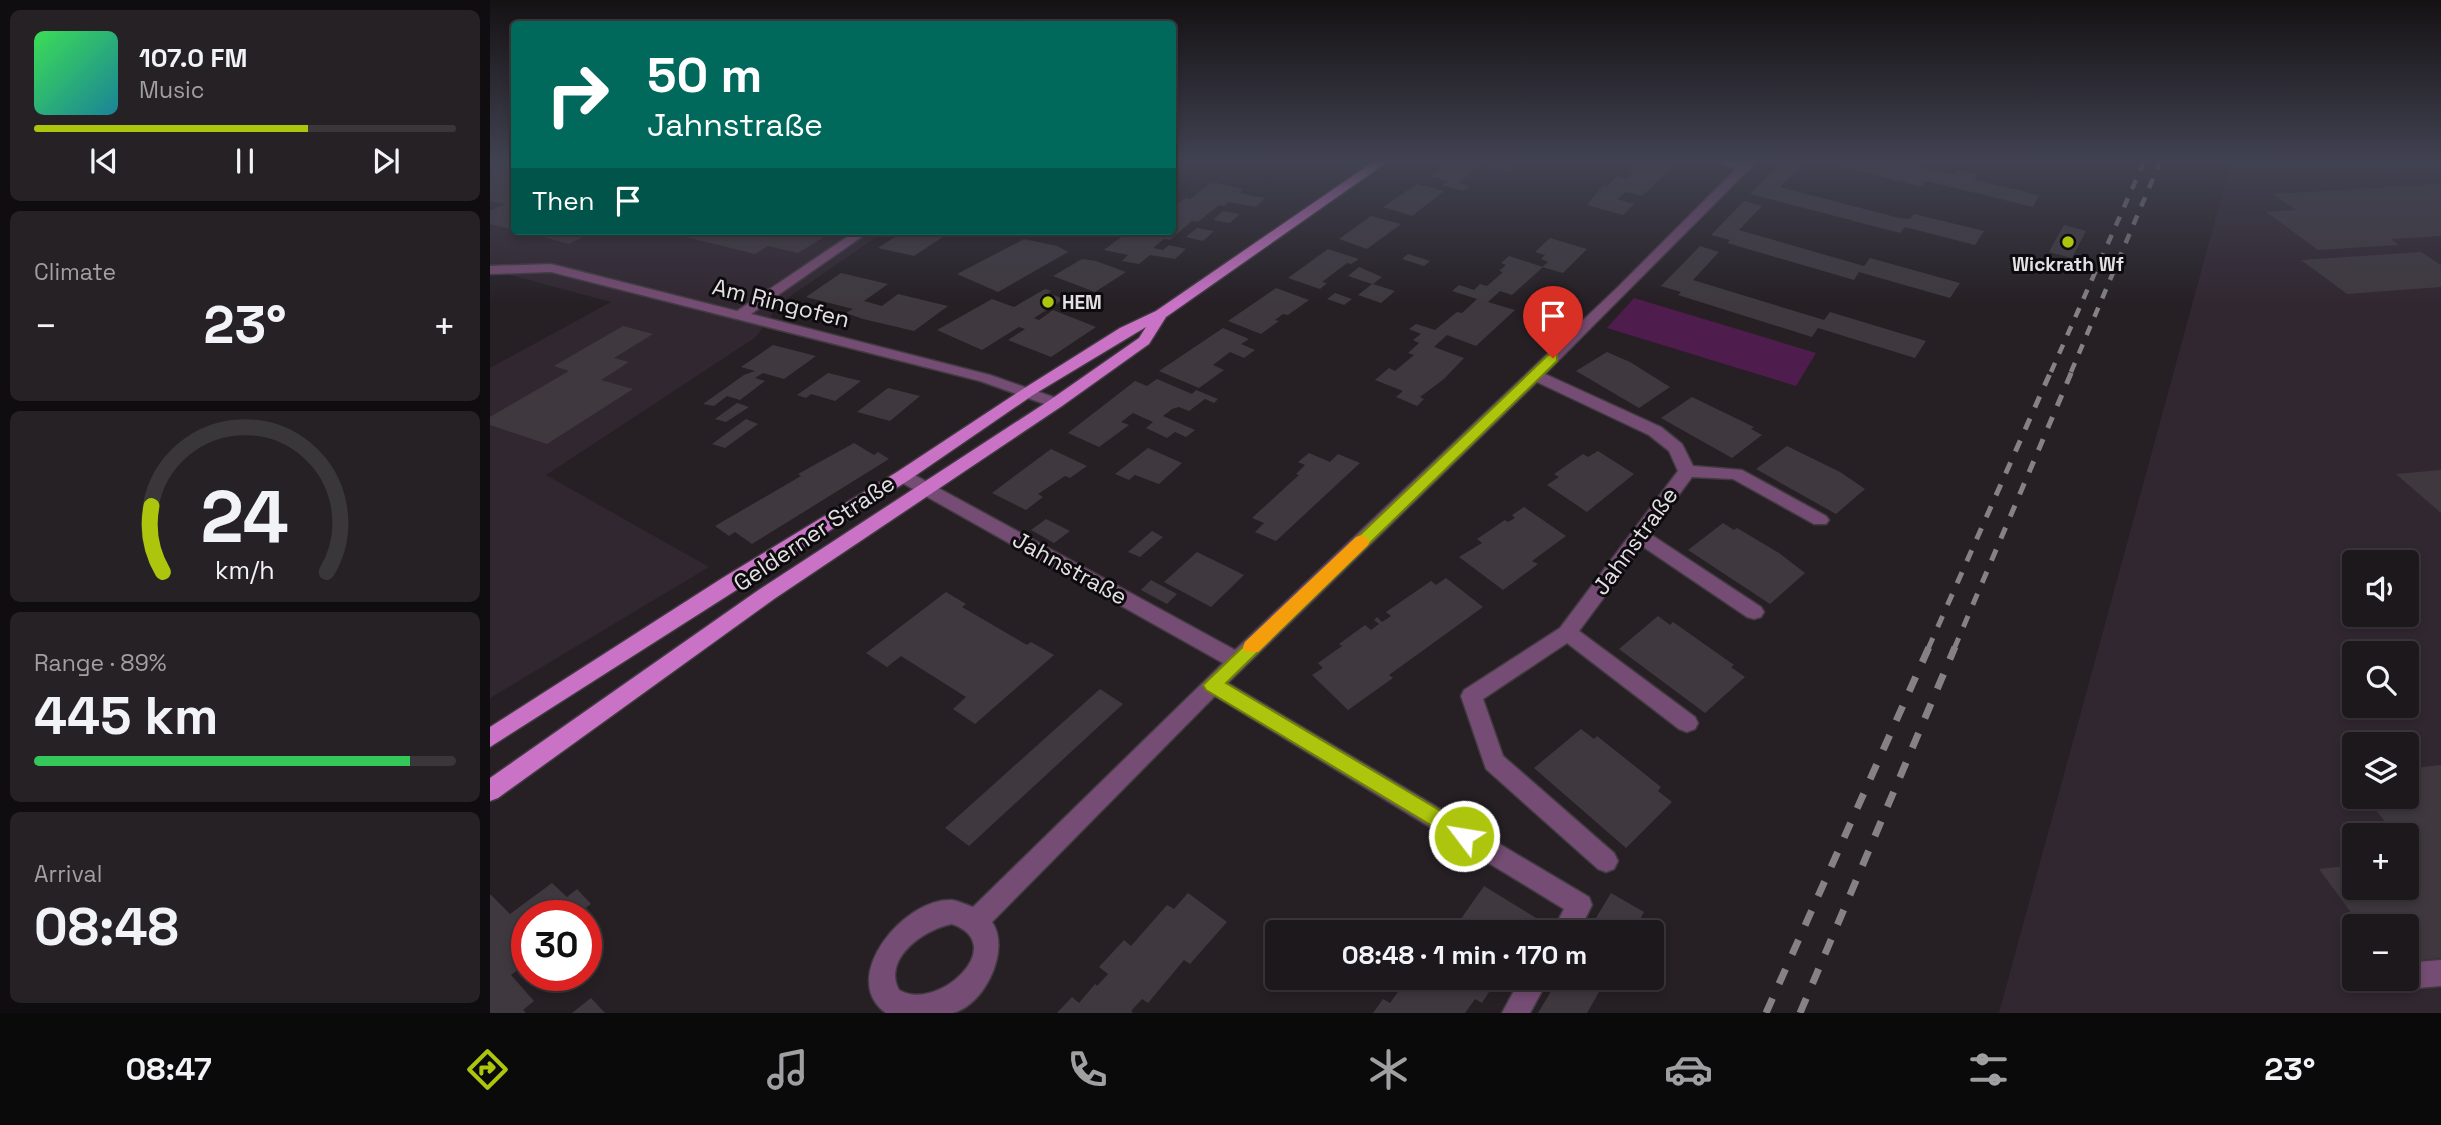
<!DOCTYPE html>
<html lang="en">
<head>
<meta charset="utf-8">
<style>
  body { margin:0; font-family:"Space Grotesk",sans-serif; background:#252125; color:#f1f3f6; height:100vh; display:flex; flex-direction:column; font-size:26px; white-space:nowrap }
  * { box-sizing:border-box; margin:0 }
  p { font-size:23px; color:#a0a0a3 }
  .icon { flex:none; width:38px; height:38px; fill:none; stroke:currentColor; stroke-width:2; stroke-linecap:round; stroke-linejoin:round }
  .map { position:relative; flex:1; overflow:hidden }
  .details { display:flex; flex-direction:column; gap:10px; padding:10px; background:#0f0d0f; width:490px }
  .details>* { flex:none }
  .banner { position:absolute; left:21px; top:21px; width:665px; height:214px; border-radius:7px; box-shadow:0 4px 10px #0003,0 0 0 2px #3a373b; background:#00695c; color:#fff; overflow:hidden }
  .fabs { position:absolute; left:1852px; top:550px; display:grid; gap:14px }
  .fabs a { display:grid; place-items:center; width:77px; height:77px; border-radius:7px; background:#1c181c; box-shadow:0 4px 10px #0003,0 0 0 2px #3a373b; font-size:35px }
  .speed { position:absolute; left:21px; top:900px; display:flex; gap:14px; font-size:35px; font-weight:700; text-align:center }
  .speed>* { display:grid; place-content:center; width:91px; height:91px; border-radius:50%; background:#1c181c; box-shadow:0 4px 10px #0003,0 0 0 2px #3a373b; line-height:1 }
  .speed .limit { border:10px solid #d22; background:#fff; color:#111 }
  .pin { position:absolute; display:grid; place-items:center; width:60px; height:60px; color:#fff; margin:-72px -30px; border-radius:50% 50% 50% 0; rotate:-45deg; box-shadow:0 0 7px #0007 }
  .pin .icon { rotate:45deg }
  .me { position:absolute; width:77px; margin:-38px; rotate:301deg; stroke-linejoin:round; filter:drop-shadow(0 0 5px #0008) }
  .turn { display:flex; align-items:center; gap:24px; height:147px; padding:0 21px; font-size:32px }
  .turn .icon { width:91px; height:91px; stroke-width:2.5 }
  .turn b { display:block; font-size:49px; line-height:60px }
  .then { display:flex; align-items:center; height:66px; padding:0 21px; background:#0003; gap:14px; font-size:26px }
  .big { font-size:52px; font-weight:700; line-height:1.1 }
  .details .card { flex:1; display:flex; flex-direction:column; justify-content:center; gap:10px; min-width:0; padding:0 24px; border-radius:10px; background:#252125 }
  .details .dial { align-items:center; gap:0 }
  .dial svg { height:182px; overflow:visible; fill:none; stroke:#3a373b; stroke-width:7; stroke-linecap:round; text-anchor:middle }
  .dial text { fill:#f1f3f6; stroke:none }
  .song { display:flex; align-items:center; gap:21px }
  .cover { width:84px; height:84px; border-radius:10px; background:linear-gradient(135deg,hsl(130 70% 55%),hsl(190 70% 35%)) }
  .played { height:7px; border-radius:4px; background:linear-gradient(90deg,#adc60d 65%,#3a373b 65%) }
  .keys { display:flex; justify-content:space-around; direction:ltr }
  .heat { display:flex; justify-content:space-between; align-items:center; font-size:38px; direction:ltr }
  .charge { height:10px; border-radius:5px; background:linear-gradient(90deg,#34c759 89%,#3a373b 0) }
  .trip { position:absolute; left:775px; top:920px; width:399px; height:70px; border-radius:7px; background:#1c181c; box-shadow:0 4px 10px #0003,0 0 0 2px #3a373b; font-weight:700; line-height:70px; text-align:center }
  .dock { display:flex; height:112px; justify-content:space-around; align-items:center; background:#0b0a0b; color:#a0a0a3 }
  .dock .icon { width:49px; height:49px }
  .dock .current { color:#adc60d }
  .dock b { font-size:32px; color:#f1f3f6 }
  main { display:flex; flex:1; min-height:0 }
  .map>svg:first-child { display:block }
</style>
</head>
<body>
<main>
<section class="details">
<div class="card">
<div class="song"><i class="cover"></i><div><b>107.0 FM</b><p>Music</p></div></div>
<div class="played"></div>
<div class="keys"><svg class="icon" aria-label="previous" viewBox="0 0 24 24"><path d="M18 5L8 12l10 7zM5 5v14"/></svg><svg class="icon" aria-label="pause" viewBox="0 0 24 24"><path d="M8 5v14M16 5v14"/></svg><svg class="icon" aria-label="next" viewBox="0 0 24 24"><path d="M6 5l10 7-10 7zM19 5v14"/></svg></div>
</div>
<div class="card"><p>Climate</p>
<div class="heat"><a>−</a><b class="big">23°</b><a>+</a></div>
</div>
<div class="card dial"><svg viewBox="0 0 100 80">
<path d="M14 69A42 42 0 1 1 86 69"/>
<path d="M14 69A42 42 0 0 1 9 40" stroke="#adc60d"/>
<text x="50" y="56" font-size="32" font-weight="700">24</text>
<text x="50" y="72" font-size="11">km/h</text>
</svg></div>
<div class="card"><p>Range · 89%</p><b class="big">445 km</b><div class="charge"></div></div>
<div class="card"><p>Arrival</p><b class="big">08:48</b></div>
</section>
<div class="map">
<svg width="1951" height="1013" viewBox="0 0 1951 1013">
  <rect width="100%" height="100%" fill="#262025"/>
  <g fill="#312731" fill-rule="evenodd">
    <path d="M0,162H24V231H395L289,304L266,337L56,475L219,567L0,698V368L121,302L12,273L0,274Z"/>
    <path d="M1741,162H1951V1013H1509ZM1864,562H1916V614H1864ZM1864,653H1916V705H1864ZM1864,744H1916V796H1864ZM1864,835H1916V887H1864ZM1864,926H1916V978H1864Z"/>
  </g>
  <path fill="#4f1c4e" d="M1144,298L1326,353L1306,386L1117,328Z"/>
  <g fill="#3f393f">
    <path d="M0,162H24V230L0,224V211L15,204L0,201Z"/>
    <path d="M959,162H988L993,163L968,183L980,186L974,191L952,185L958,181L940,176Z"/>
    <path d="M1006,162H1024L1020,166L1028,168L1022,172L1000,166Z"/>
    <path d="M1188,162L1152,196L1136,192L1127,199L1144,204L1133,215L1097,205L1113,185L1117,186L1127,176L1136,179L1145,170L1141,169L1145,165L1139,162Z"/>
    <path d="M1292,162L1311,165L1290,187L1409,218L1420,219L1424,214L1494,231L1485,245L1415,227L1410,233L1260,194Z"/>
    <path d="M1336,162H1383L1401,166L1404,162H1411L1464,175L1467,170L1487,175L1484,180L1549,195L1543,207L1436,181L1432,187Z"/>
    <path d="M1855,162H1943L1951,167L1870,172Z"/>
    <path d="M721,182L754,189L749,193L775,198L766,207L739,202L734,206L729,205L708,222L702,221L680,240L674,239L663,248L673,250L679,245L696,249L685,259L660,255L649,264L632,261L638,255L614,250L639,231H682V208L695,198L700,199Z"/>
    <path d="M927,184L954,191L922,216L893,207Z"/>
    <path d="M1951,184V236L1901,239L1909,245L1828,250L1776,212L1806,210L1783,194Z"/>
    <path d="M1254,201L1272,206L1249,230L1374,266L1380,258L1470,283L1460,298L1369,272L1364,280L1237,243L1240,240L1221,235Z"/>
    <path d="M733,211L750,214L740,223L723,220Z"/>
    <path d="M881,216L911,224L877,249L849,239Z"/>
    <path d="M1574,225L1596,231L1582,258L1559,252Z"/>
    <path d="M707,228L724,231L713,241L696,237Z"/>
    <path d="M32,231H104L79,244Z"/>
    <path d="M171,231H344L308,253L278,246L265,254Z"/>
    <path d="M414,231H462L424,256L388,248Z"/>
    <path d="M1060,238L1097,249L1073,273L1052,267L1058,262L1051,259L1055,255L1045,252Z"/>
    <path d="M534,239L567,246L578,252L508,292L467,274Z"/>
    <path d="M1210,246L1229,252L1203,280L1334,320L1340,312L1436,341L1425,358L1328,328L1322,337L1188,295L1191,292L1171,286Z"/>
    <path d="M838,249L869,259L861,264L857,263L832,282L837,283L830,289L798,278Z"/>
    <path d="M1931,252L1951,265V287L1857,294L1811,260Z"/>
    <path d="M918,254L934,259L940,261L934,266L912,259Z"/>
    <path d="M1019,256L1053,267L1022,295L1010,291L998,302L1025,310L986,346L957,335L944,347L974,358L954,379L930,397L934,399L927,406L906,397L913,391L885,380L899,368L905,371L924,355L918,353L929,343L923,340L931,334L919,329L926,324L945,330L967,312L972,313L987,299L962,291L969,285L984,290L990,284L997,286L1013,272L1009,271L1016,265L1011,263Z"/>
    <path d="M592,259L606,261L636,272L605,292L563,276Z"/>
    <path d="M869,267L892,277L883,284L905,291L891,303L868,295L882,284L858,276Z"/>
    <path d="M351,273L398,284L374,301L392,306L408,294L458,306L424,331L373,319L356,313L363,309L316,297Z"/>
    <path d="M786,288L819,300L798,315L793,314L785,320L789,321L771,334L738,321Z"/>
    <path d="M555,289L562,291L558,293L574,299L544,318L549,320L563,310L606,327L561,357L518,340L535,329L529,327L492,350L447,330L502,299L524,307Z"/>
    <path d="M845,293L862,299L854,305L837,299Z"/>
    <path d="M133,326L163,334L124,358L139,362L111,380L143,389L57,444L0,425V417L79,371L64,366Z"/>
    <path d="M733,328L759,339L751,344L765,350L754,358L740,352L723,365L734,370L709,388L669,371Z"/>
    <path d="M283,345L326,356L294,379L273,373L265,378L275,381L250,400L237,396L224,406L213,404L254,375L265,371L251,367Z"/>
    <path d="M1117,352L1140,362L1180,387L1149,408L1086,371Z"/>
    <path d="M338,373L371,381L345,401L321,394L316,398L307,395Z"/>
    <path d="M667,379L702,394L706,390L728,399L724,403L715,399L699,411L689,407L682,409L673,416L705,430L696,437L685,432L677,438L656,428L663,422L643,413L631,422L639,425L609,447L578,433L645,381L657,386Z"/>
    <path d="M398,388L430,396L400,421L367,412Z"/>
    <path d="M1202,397L1264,427L1261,429L1272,435L1242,458L1171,418Z"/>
    <path d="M247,403L259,407L236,422L225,419Z"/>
    <path d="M256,419L268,424L235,448L222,444Z"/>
    <path d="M364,443L384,455L388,452L399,459L262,544L245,532L239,536L225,526L311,476L308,474Z"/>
    <path d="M1297,446L1350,472L1375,489L1346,514L1266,469Z"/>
    <path d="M658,448L692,463L669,484L645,475L639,480L625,474Z"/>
    <path d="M561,449L597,466L580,478L575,476L548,494L553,497L536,510L502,493Z"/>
    <path d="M1108,451L1144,474L1097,512L1057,485L1069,477L1064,474L1093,454L1098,457Z"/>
    <path d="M819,453L840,462L848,454L870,463L786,541L765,532L774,523L762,518L809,475L806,474L815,465L808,462Z"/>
    <path d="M1951,470V513L1906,474Z"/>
    <path d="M1034,507L1076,536L1042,561L1048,564L1013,590L969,557L992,543L987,539L1015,520L1018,522L1025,518L1022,515Z"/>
    <path d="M556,519L580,531L564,543L541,530Z"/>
    <path d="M1233,523L1244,530L1247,528L1289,553L1315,573L1280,604L1198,550Z"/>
    <path d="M662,531L673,537L650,557L638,552Z"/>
    <path d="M707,552L754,575L721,607L674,582Z"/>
    <path d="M956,578L993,607L899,675L903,678L858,710L822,675L833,668L828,663L852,646L849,644L875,625L881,630L889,624L884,620L887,617L892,622L901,616L896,612L941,581L946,585Z"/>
    <path d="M661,580L687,594L677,604L651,590Z"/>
    <path d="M456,592L476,604L472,607L537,645L541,642L564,655L485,724L463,709L476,697L411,656L397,667L376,653Z"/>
    <path d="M1168,616L1180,625L1183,622L1244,665L1241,667L1255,677L1215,713L1129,649Z"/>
    <path d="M610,689L633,704L479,846L455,828Z"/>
    <path d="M1091,729L1104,739L1107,736L1171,787L1168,791L1182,802L1136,848L1044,768Z"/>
    <path d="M1951,765V958L1916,962V926H1871L1829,869L1864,865V887H1916V858L1925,857L1916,846V835H1906L1874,796H1916V769Z"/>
    <path d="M62,883L77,897L87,889L101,904L86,915H37V963L21,975L44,1001L33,1010L36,1013H0V894L20,914Z"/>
    <path d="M994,886L1046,918L1037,933H961Z"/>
    <path d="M698,893L737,922L700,964L694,960L658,1003L652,999L641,1011L643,1013H567L582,997L589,1003L605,984L607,986L618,974L609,967L634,940L641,946L677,905L684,909Z"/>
    <path d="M1121,893L1154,912L1143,933H1097Z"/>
    <path d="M918,978H1008L992,1003L985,999L975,1013H883L893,999L900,1003Z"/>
    <path d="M1069,978H1117L1097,1013H1048Z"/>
    <path d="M101,998L115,1013H82Z"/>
  </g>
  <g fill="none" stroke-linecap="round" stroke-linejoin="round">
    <defs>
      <g id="minor">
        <path d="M1226,162H1266L1055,374L1171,427L1192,444L1203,466L1252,470L1336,516L1339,520L1336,524H1324L1243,479L1202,477L1160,534L1271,607L1274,612L1271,617L1264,619L1257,617L1152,546L1089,631L1205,717L1208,723L1205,729L1197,732L1189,729L1077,643L993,699L1013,756L1124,853L1128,861L1124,869L1116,872L1108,869L996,769L971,696L974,690L1070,628L1188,471L1179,451L1159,435L1047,382L738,683L1099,897L1102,905L1088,933H1062L1074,909L725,696L502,922C521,949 495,1005 463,1013C446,1013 415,1013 396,1013C347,978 415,897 462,900C469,901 477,905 483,907L733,663L407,480L405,476L407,472H419L745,650L1128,287L1246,169ZM462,924C521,945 447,1013 409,990C392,958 435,929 462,924Z"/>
        <path d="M366,231H380L261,314L500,375L572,400L574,403L572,406H560L490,381L61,272L0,274V266L61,264L247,311Z"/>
        <path d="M1951,960V986L1916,989L1907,985L1904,978H1916V963Z"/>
        <path d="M1031,978H1059L1040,1013H1012Z"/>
      </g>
      <path id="major" d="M883,162H897L676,317L659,344L572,406L284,599L8,798L0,801V778L270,589L560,400L649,338L656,327L543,395L419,480L0,747V727L234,577L407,472L533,389L630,328L666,311Z"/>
    </defs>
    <use href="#minor" stroke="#403b40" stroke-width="3"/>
    <use href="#major" stroke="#403b40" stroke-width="3"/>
    <use href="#minor" fill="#754c73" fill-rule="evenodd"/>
    <use href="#major" fill="#c972c6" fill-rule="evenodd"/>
    <g stroke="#858185" stroke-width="4.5" stroke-dasharray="10 10" stroke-linecap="butt">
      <path d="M1561,372L1654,162"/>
      <path d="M1581,372L1670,162"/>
    </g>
    <g stroke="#858185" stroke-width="5" stroke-dasharray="12 12" stroke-linecap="butt">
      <path d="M1438,649L1561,371"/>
      <path d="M1464,649L1582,371"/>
    </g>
    <g stroke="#858185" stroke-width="7" stroke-dasharray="16 16" stroke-linecap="butt">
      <path d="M1276,1013L1439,647"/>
      <path d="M1310,1013L1465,647"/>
    </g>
  </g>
  <linearGradient id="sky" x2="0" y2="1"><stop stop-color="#151214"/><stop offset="0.53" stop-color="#414251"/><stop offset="1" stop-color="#414251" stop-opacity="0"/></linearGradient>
  <rect width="1951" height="304" fill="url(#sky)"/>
  <path fill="#adc60d" stroke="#708108" stroke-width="2" d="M1063,354L1067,355V361L736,683L981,829L984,836L981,842L974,845L716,690L713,685L1058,355Z"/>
  <path fill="#f59e0b" d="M872,535L880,541L878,545L768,652H755L753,647L755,642L866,537Z"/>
  <g fill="#adc60d" stroke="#0d0b0d" stroke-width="2.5">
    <circle cx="1578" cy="242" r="7"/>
    <circle cx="558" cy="302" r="7"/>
  </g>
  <g text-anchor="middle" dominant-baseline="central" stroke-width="6" stroke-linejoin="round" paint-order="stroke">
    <g font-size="19" font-weight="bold" fill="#e3e0e3" stroke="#0d0b0d">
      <text x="1578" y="264">Wickrath Wf</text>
      <text x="572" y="302" text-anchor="start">HEM</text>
    </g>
    <g font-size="23" fill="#e3e0e3" stroke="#0d0b0d">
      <text transform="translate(291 303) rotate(14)">Am Ringofen</text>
      <text transform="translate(324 533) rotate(-34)">Gelderner Straße</text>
      <text transform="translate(1145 541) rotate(-54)">Jahnstraße</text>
      <text transform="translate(580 568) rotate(29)">Jahnstraße</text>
    </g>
  </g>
</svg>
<div class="fabs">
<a><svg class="icon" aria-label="sound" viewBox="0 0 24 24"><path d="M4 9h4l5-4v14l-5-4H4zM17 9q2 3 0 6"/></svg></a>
<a><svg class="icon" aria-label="search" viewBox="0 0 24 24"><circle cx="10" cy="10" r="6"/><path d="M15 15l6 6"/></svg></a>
<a><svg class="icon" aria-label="layers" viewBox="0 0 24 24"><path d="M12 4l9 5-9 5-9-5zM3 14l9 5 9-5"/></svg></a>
<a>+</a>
<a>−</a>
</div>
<div class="speed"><div class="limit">30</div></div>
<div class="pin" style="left:1063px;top:358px;background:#d93025"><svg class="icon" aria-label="arrive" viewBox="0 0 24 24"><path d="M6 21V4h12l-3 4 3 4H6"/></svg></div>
<svg class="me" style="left:974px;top:836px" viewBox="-20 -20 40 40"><circle r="17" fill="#adc60d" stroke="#fff" stroke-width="3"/><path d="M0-11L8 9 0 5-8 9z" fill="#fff"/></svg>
<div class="trip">08:48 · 1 min · 170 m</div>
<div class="banner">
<div class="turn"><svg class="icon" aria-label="right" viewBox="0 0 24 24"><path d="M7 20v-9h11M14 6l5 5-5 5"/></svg><div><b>50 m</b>Jahnstraße</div></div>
<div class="then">Then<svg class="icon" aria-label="arrive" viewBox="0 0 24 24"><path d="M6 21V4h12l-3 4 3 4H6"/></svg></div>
</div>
</div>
</main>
<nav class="dock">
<b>08:47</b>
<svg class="icon current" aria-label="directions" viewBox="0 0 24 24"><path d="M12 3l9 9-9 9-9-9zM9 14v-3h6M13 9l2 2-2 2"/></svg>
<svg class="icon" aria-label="music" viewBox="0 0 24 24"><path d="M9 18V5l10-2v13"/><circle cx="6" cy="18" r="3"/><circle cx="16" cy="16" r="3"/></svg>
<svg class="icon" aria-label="phone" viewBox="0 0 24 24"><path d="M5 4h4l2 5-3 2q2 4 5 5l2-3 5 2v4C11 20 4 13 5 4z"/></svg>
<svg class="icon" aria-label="climate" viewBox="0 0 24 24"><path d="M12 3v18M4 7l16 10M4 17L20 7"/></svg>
<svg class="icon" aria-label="car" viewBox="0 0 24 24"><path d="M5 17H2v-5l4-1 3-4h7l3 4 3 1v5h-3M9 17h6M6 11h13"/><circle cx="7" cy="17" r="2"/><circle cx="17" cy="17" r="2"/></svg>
<svg class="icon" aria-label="filters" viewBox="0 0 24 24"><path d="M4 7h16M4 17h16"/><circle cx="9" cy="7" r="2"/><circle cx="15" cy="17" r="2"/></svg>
<b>23°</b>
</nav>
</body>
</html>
